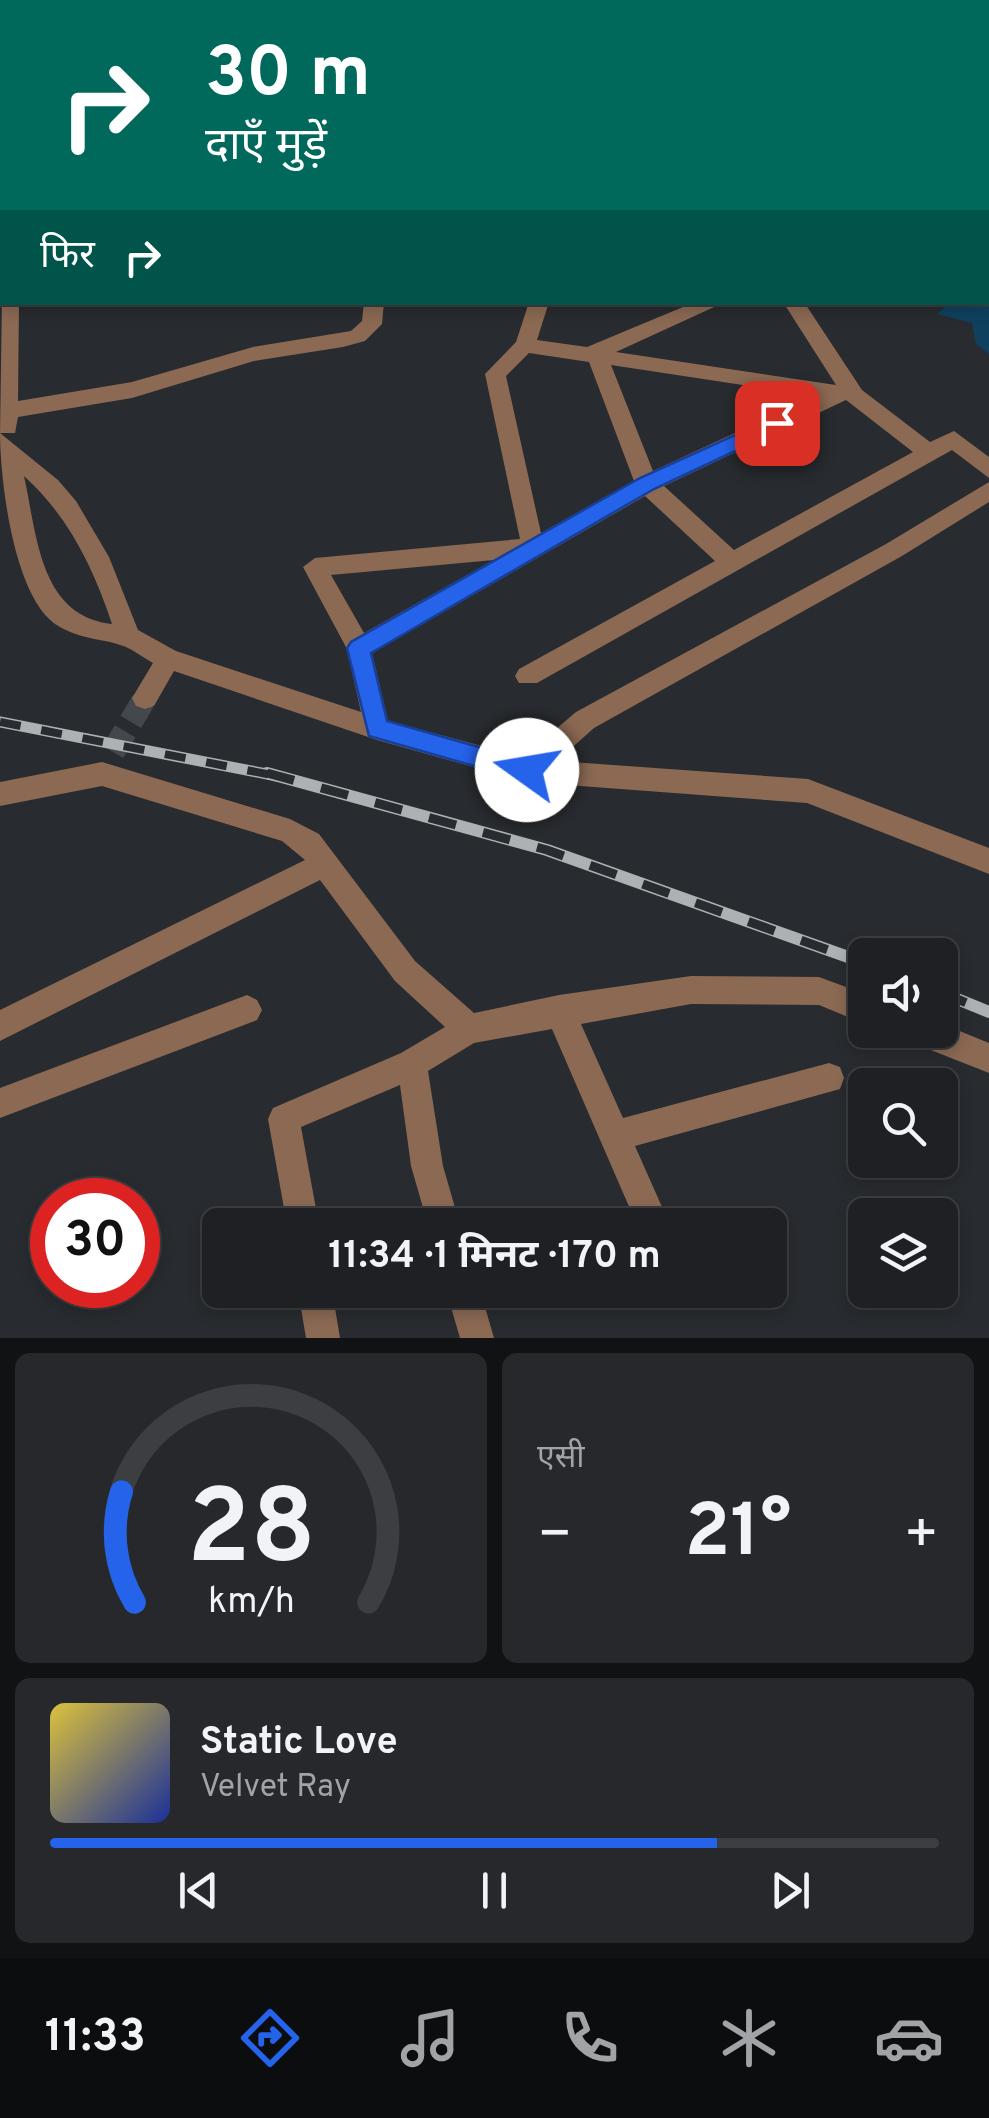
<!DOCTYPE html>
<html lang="hi">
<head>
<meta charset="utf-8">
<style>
  body { margin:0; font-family:Overpass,"Noto Sans Devanagari",sans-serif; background:#26282b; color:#f1f3f6; height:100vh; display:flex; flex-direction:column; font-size:38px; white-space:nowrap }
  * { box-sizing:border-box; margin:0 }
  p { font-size:32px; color:#a1a3a6 }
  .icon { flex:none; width:55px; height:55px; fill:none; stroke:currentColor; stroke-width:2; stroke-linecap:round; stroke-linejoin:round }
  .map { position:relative; height:1338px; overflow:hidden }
  .side { display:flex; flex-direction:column; gap:15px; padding:15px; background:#101213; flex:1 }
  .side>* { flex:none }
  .guide { position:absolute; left:0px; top:0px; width:990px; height:305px; box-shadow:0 5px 15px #0003,0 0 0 2px #3c3e41; background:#00695c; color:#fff; overflow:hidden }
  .fabs { position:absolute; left:848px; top:938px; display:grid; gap:20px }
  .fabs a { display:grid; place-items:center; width:110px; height:110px; border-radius:15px; background:#1e2023; box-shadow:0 5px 15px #0003,0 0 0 2px #3c3e41; font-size:50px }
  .speed { position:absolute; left:30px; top:1178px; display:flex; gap:20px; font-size:50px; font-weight:700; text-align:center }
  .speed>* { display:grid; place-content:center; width:130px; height:130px; border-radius:50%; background:#1e2023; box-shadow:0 5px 15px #0003,0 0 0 2px #3c3e41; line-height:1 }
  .speed .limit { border:15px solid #d22; background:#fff; color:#111 }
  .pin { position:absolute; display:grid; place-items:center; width:85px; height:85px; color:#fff; margin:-42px; border-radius:20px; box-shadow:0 5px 15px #0006 }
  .me { position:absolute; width:110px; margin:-55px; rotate:283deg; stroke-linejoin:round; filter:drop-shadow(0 0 8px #0008) }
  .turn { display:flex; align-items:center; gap:35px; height:210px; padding:0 40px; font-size:45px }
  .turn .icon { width:130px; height:130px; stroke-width:2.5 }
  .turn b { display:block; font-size:70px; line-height:85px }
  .then { display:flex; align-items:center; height:95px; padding:0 40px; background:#0003; gap:20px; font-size:38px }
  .big { font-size:75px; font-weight:700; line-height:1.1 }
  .side .tile { flex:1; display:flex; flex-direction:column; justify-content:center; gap:15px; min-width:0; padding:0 35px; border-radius:15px; background:#26282b }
  .side .dial { align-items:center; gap:0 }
  .dial svg { height:260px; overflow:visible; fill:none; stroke:#3c3e41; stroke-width:7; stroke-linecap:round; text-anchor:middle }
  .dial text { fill:#f1f3f6; stroke:none }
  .song { display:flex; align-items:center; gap:30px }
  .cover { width:120px; height:120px; border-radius:15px; background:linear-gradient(135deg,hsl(50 70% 55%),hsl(230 70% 35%)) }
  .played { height:10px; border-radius:5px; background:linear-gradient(90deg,#2563eb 75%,#3c3e41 75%) }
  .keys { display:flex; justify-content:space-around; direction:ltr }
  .heat { display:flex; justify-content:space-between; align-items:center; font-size:55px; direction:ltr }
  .side .tiles { flex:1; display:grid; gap:15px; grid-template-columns:1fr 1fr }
  .tile:last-child { grid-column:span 2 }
  .trip { position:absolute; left:202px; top:1208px; width:585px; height:100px; border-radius:15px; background:#1e2023; box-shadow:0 5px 15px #0003,0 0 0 2px #3c3e41; font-weight:700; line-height:100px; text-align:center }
  .menu { display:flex; height:160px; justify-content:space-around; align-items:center; background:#0c0d0e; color:#a1a3a6 }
  .menu .icon { width:70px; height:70px }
  .menu .selected { color:#2563eb }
  .menu b { font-size:45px; color:#f1f3f6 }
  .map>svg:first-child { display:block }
</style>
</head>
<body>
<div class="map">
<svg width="989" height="1338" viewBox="0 0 989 1338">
  <rect width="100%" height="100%" fill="#282b2f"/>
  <path fill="#0f415f" d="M989,276V354L976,344L972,323L937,314L950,303L988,302Z"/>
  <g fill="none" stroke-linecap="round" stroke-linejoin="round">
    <path stroke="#44474b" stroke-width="24" stroke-dasharray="24 11" stroke-linecap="butt" d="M113,752L145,698"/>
    <g fill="#8b6953" fill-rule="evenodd">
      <rect x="318" y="0" width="16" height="2"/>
      <path d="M585,0H602L603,2H587Z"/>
      <rect x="770" y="0" width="16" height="2"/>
      <path d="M2,38V68L0,69V39Z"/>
      <rect x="988" y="73" width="1" height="12"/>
      <rect x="0" y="143" width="2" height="16"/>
      <path d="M988,164L989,165V177L988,176Z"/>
      <path d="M2,297V302H19L18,401L132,382L253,347L351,331L362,321L364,302H384L382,324L365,341L343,347L254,361L132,398L18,417L15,433H0Z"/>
      <path d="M529,302H549L537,340L587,347L695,302H725L616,352L836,385L783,302H804L862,390L930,442L954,431L989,457V478L952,450L537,683H519L515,676L519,669L715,561L645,496L372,653L388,721L523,757L576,712L886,544L989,482V502L902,556L594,728L557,761L808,779L989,848V874L807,803L527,782L377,740L174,671L154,706L145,709L136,706L132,698L153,663C144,658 135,651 126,647C104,638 85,641 60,627C14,603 0,480 0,433L58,480L76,501L109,557L138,630L176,651L361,712L347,649L303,567L315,558L520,539L485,374L516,342ZM529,353L589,362L634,481L541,533L506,376ZM611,365L815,396L653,471ZM846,400L913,452L734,550L664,486ZM24,476C69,517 93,567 112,624C39,616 37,534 24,476ZM494,560L364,633L331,575Z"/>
      <path d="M102,762L290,819L319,834L415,961L474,1013L559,995L691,976L819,977L865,994V1024L819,1005L691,1004L581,1024L623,1118L829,1063L840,1067L844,1078L840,1089L635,1146L670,1225H637L552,1029L474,1043L428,1071L443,1166L460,1225H428L411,1166L400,1085L301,1127L319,1225H287L268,1119L273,1108L401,1053L445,1027L395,981L320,880L0,1041V1010L305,860L282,841L102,786L0,806V782Z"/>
      <path d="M247,995L257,1000L262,1010L257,1020L0,1118V1088Z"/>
      <path d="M940,1023L989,1043V1073L908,1041L904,1030H940Z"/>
      <path d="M298,1290H332L340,1338H306Z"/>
      <path d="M446,1290H480L494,1338H460Z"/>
    </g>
    <defs>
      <path id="rail-far1" d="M0,722L277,776"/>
      <g id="rail">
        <path d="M267,773L547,850L865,963"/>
        <path d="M940,992L989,1012"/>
      </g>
    </defs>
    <use href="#rail-far1" stroke="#aeb1b4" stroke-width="11"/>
    <use href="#rail" stroke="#aeb1b4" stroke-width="12"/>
    <use href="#rail-far1" stroke="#282b2f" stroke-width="8" stroke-dasharray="21" stroke-linecap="butt"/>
    <use href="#rail" stroke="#282b2f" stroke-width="9" stroke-dasharray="28" stroke-linecap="butt"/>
  </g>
  <path fill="#2563eb" stroke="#184099" stroke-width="2.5" d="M777,416L787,423L784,428L654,489L371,653L387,721L535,763L539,770L535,778L527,781L369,736L347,648L351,642L640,478Z"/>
</svg>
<div class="fabs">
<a><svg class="icon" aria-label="sound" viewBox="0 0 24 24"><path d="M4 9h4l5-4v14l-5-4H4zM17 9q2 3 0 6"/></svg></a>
<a><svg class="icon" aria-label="search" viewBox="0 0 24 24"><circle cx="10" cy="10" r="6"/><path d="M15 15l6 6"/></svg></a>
<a><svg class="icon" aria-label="layers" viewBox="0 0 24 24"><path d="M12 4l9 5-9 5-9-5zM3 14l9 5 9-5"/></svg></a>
</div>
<div class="speed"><div class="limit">30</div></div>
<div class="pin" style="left:777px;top:423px;background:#d93025"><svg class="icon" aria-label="arrive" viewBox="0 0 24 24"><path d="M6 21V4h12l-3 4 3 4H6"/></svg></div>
<svg class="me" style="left:527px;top:770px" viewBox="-20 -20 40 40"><circle r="19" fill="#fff"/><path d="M0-13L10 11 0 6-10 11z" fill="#2563eb"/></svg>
<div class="trip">11:34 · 1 मिनट · 170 m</div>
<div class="guide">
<div class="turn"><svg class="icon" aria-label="right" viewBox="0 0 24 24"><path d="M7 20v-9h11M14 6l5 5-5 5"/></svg><div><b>30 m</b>दाएँ मुड़ें</div></div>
<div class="then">फिर<svg class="icon" aria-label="right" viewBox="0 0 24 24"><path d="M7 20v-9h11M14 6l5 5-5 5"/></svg></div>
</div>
</div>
<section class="side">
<div class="tiles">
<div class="tile dial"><svg viewBox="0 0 100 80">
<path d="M14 69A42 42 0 1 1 86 69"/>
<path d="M14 69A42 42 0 0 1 10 35" stroke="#2563eb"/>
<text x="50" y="56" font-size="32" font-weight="700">28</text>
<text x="50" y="72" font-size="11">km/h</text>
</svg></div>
<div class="tile"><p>एसी</p>
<div class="heat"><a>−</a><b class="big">21°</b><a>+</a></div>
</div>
<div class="tile">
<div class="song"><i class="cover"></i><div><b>Static Love</b><p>Velvet Ray</p></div></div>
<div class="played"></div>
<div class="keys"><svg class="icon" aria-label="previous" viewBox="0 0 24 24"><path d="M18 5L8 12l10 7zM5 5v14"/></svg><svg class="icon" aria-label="pause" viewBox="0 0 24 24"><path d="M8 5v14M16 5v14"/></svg><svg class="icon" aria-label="next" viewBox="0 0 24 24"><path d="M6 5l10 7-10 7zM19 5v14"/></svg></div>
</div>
</div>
</section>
<nav class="menu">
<b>11:33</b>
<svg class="icon selected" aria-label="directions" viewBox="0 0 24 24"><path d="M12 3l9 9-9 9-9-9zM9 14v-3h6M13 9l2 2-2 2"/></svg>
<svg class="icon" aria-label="music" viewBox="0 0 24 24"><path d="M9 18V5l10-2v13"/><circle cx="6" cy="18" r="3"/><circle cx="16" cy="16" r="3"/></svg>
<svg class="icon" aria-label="phone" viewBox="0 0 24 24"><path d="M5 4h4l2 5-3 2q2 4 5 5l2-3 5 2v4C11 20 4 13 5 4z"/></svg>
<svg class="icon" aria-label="climate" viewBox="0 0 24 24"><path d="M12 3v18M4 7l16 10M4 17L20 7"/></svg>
<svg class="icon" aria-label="car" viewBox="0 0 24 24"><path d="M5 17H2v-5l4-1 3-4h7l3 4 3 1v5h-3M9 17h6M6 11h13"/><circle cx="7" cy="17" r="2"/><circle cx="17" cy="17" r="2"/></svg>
</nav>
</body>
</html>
